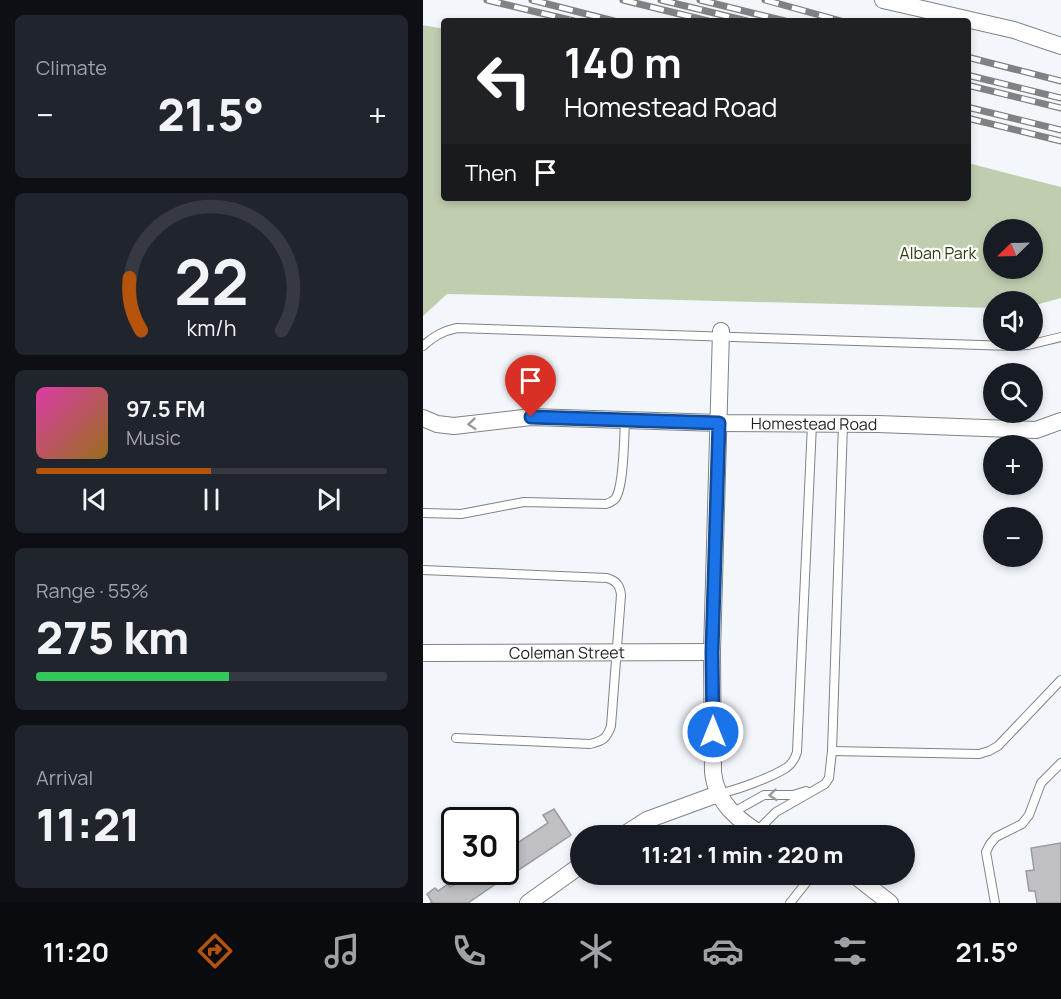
<!DOCTYPE html>
<html lang="en">
<head>
<meta charset="utf-8">
<style>
  body { margin:0; font-family:Manrope,sans-serif; background:#20242c; color:#f1f3f6; height:100vh; display:flex; flex-direction:column; font-size:22px; white-space:nowrap }
  * { box-sizing:border-box; margin:0 }
  p { font-size:20px; color:#9ea1a6 }
  .icon { flex:none; width:33px; height:33px; fill:none; stroke:currentColor; stroke-width:2; stroke-linecap:round; stroke-linejoin:round }
  .map { position:relative; flex:1; overflow:hidden }
  .panel { display:flex; flex-direction:column; gap:15px; padding:15px; background:#0d0f14; width:423px }
  .panel>* { flex:none }
  .top-card { position:absolute; left:18px; top:18px; width:530px; height:183px; border-radius:6px; box-shadow:0 3px 9px #0003; background:#202124; color:#fff; overflow:hidden }
  .needle { width:39px; rotate:247deg }
  .fabs { position:absolute; left:560px; top:219px; display:grid; gap:12px }
  .fabs a { display:grid; place-items:center; width:60px; height:60px; border-radius:50%; background:#171b24; box-shadow:0 3px 9px #0003; font-size:30px }
  .speed { position:absolute; left:18px; top:807px; display:flex; gap:12px; font-size:30px; font-weight:700; text-align:center }
  .speed>* { display:grid; place-content:center; width:78px; height:78px; border-radius:50%; background:#171b24; box-shadow:0 3px 9px #0003; line-height:1 }
  .speed .limit { border:3px solid #111; border-radius:9px; background:#fff; color:#111 }
  .pin { position:absolute; display:grid; place-items:center; width:51px; height:51px; color:#fff; margin:-62px -26px; border-radius:50% 50% 50% 0; rotate:-45deg; box-shadow:0 0 6px #0007 }
  .pin .icon { rotate:45deg }
  .me { position:absolute; width:66px; margin:-33px; rotate:0deg; stroke-linejoin:round; filter:drop-shadow(0 0 4px #0008) }
  .turn { display:flex; align-items:center; gap:21px; height:126px; padding:0 24px; font-size:27px }
  .turn .icon { width:78px; height:78px; stroke-width:2.5 }
  .turn b { display:block; font-size:42px; line-height:51px }
  .then { display:flex; align-items:center; height:57px; padding:0 24px; background:#0003; gap:12px; font-size:22px }
  .big { font-size:45px; font-weight:800; line-height:1.1 }
  .panel .card { flex:1; display:flex; flex-direction:column; justify-content:center; gap:9px; min-width:0; padding:0 21px; border-radius:9px; background:#20242c }
  .panel .dial { align-items:center; gap:0 }
  .dial svg { height:156px; overflow:visible; fill:none; stroke:#363941; stroke-width:7; stroke-linecap:round; text-anchor:middle }
  .dial text { fill:#f1f3f6; stroke:none }
  .song { display:flex; align-items:center; gap:18px }
  .cover { width:72px; height:72px; border-radius:9px; background:linear-gradient(135deg,hsl(320 70% 55%),hsl(40 70% 35%)) }
  .played { height:6px; border-radius:3px; background:linear-gradient(90deg,#b45309 50%,#363941 50%) }
  .keys { display:flex; justify-content:space-around; direction:ltr }
  .heat { display:flex; justify-content:space-between; align-items:center; font-size:33px; direction:ltr }
  .charge { height:9px; border-radius:4px; background:linear-gradient(90deg,#34c759 55%,#363941 0) }
  .trip { position:absolute; left:147px; top:825px; width:345px; height:60px; border-radius:30px; background:#171b24; box-shadow:0 3px 9px #0003; font-weight:800; line-height:60px; text-align:center }
  .menu { display:flex; height:96px; justify-content:space-around; align-items:center; background:#090b0e; color:#9ea1a6 }
  .menu .icon { width:42px; height:42px }
  .menu .on { color:#b45309 }
  .menu b { font-size:27px; color:#f1f3f6 }
  main { display:flex; flex:1; min-height:0 }
  .map>svg:first-child { display:block }
</style>
</head>
<body>
<main>
<section class="panel">
<div class="card"><p>Climate</p>
<div class="heat"><a>−</a><b class="big">21.5°</b><a>+</a></div>
</div>
<div class="card dial"><svg viewBox="0 0 100 80">
<path d="M14 69A42 42 0 1 1 86 69"/>
<path d="M14 69A42 42 0 0 1 8 42" stroke="#b45309"/>
<text x="50" y="56" font-size="32" font-weight="700">22</text>
<text x="50" y="72" font-size="11">km/h</text>
</svg></div>
<div class="card">
<div class="song"><i class="cover"></i><div><b>97.5 FM</b><p>Music</p></div></div>
<div class="played"></div>
<div class="keys"><svg class="icon" aria-label="previous" viewBox="0 0 24 24"><path d="M18 5L8 12l10 7zM5 5v14"/></svg><svg class="icon" aria-label="pause" viewBox="0 0 24 24"><path d="M8 5v14M16 5v14"/></svg><svg class="icon" aria-label="next" viewBox="0 0 24 24"><path d="M6 5l10 7-10 7zM19 5v14"/></svg></div>
</div>
<div class="card"><p>Range · 55%</p><b class="big">275 km</b><div class="charge"></div></div>
<div class="card"><p>Arrival</p><b class="big">11:21</b></div>
</section>
<div class="map">
<svg width="638" height="903" viewBox="0 0 638 903">
  <rect width="100%" height="100%" fill="#f3f7fc"/>
  <path fill="#c0ceb0" fill-rule="evenodd" d="M0,25L21,29V198H544L545,163L638,187V298L609,306V302H570V308L24,294L0,316ZM570,230H609V268H570Z"/>
  <g fill="#c0bfc4" stroke="#9b9a9f" stroke-width="1.5">
    <path d="M131,809L148,835L85,877L81,872L82,851L125,823L120,815Z"/>
    <path d="M638,843V903H614L612,891H606L603,871L611,870L608,848Z"/>
    <path d="M50,872H66L74,883L45,903H7L9,902L4,894L12,888L15,891L25,884L27,887Z"/>
  </g>
  <g fill="none" stroke-linecap="round" stroke-linejoin="round">
    <defs>
      <g id="service">
        <path d="M0,346C11,336 20,331 34,328L589,346L605,345L638,337"/>
        <path d="M0,513L38,514L101,502L183,504C186,503 190,501 192,499C201,488 201,437 202,421"/>
        <path d="M0,570L184,578C194,581 197,586 198,595L188,726C184,738 180,741 167,744L33,738"/>
        <path d="M409,751L556,754L566,751L575,746L638,680"/>
        <path d="M295,794C314,790 347,778 363,768C369,764 372,759 374,752L389,424"/>
        <path d="M309,813L341,795H370L383,791"/>
        <path d="M334,831L353,812L402,784L406,778L409,751L420,424"/>
        <path d="M367,903L390,874"/>
        <path d="M572,903L563,852L567,844L573,837L599,824L606,815L618,783L638,763"/>
      </g>
      <g id="minor">
        <path d="M460,0L591,30L638,46"/>
        <path d="M298,331L289,652L290,772C293,803 316,821 341,836"/>
        <path id="s1" d="M0,418L14,424L31,426L108,417L296,423L455,424L613,430L638,421"/>
        <path id="s2" d="M0,653L289,652"/>
        <path d="M199,836L224,820L295,794"/>
        <path d="M430,874L467,903"/>
        <path d="M105,903L158,865"/>
      </g>
    </defs>
    <use href="#service" stroke="#7f8388" stroke-width="10"/>
    <use href="#minor" stroke="#7f8388" stroke-width="18"/>
    <use href="#service" stroke="#fff" stroke-width="8"/>
    <use href="#minor" stroke="#fff" stroke-width="16"/>
    <defs>
      <g id="rail">
        <path d="M64,0L151,21"/>
        <path d="M109,0L191,21"/>
        <path d="M200,0L285,21"/>
        <path d="M238,0L324,21"/>
        <path d="M277,0L362,21"/>
        <path d="M342,0L418,21"/>
        <path d="M544,57L638,81"/>
        <path d="M544,75L638,98"/>
        <path d="M544,85L638,108"/>
        <path d="M544,107L638,130"/>
        <path d="M544,118L638,141"/>
      </g>
    </defs>
    <use href="#rail" stroke="#7f8185" stroke-width="7"/>
    <use href="#rail" stroke="#fff" stroke-width="4.5" stroke-dasharray="14" stroke-linecap="butt"/>
  </g>
  <defs><path id="oneway-chevron" d="M-2-3.5L2.5 0L-2 3.5" fill="none" stroke-width="1.6" stroke-linecap="round" stroke-linejoin="round" transform="scale(1.5)"/></defs>
  <g stroke="#9a9a9b">
    <use href="#oneway-chevron" transform="translate(49 424) rotate(175)"/>
    <use href="#oneway-chevron" transform="translate(350 795) rotate(175)"/>
  </g>
  <g fill="none" stroke-linecap="round" stroke-linejoin="round">
    <defs>
      <path id="route" d="M108,417L296,423L289,652L290,732"/>
    </defs>
    <use href="#route" stroke="#114b97" stroke-width="15"/>
    <use href="#route" stroke="#1a73e8" stroke-width="10"/>
  </g>
  <g text-anchor="middle" dominant-baseline="central" stroke-width="4.5" stroke-linejoin="round" paint-order="stroke">
    <g font-size="16" fill="#2b3d0a" stroke="#fff">
      <text x="515" y="253">Alban Park</text>
    </g>
    <g font-size="16" fill="#1e1f21" stroke="#fff">
      <text stroke="none"><textPath href="#s1" startOffset="393">Homestead Road</textPath></text>
      <text stroke="none"><textPath href="#s2" startOffset="144">Coleman Street</textPath></text>
    </g>
  </g>
</svg>
<div class="fabs">
<a><svg class="needle" viewBox="-14 -14 28 28"><path d="M0-13l5 13h-10z" fill="#e53935"/><path d="M0 13l5-13h-10z" fill="#9ea1a6"/></svg></a>
<a><svg class="icon" aria-label="sound" viewBox="0 0 24 24"><path d="M4 9h4l5-4v14l-5-4H4zM17 9q2 3 0 6"/></svg></a>
<a><svg class="icon" aria-label="search" viewBox="0 0 24 24"><circle cx="10" cy="10" r="6"/><path d="M15 15l6 6"/></svg></a>
<a>+</a>
<a>−</a>
</div>
<div class="speed"><div class="limit">30</div></div>
<div class="pin" style="left:108px;top:417px;background:#d93025"><svg class="icon" aria-label="arrive" viewBox="0 0 24 24"><path d="M6 21V4h12l-3 4 3 4H6"/></svg></div>
<svg class="me" style="left:290px;top:732px" viewBox="-20 -20 40 40"><circle r="17" fill="#1a73e8" stroke="#fff" stroke-width="3"/><path d="M0-11L8 9 0 5-8 9z" fill="#fff"/></svg>
<div class="trip">11:21 · 1 min · 220 m</div>
<div class="top-card">
<div class="turn"><svg class="icon" aria-label="left" viewBox="0 0 24 24"><path d="M17 20v-9H6M10 6l-5 5 5 5"/></svg><div><b>140 m</b>Homestead Road</div></div>
<div class="then">Then<svg class="icon" aria-label="arrive" viewBox="0 0 24 24"><path d="M6 21V4h12l-3 4 3 4H6"/></svg></div>
</div>
</div>
</main>
<nav class="menu">
<b>11:20</b>
<svg class="icon on" aria-label="directions" viewBox="0 0 24 24"><path d="M12 3l9 9-9 9-9-9zM9 14v-3h6M13 9l2 2-2 2"/></svg>
<svg class="icon" aria-label="music" viewBox="0 0 24 24"><path d="M9 18V5l10-2v13"/><circle cx="6" cy="18" r="3"/><circle cx="16" cy="16" r="3"/></svg>
<svg class="icon" aria-label="phone" viewBox="0 0 24 24"><path d="M5 4h4l2 5-3 2q2 4 5 5l2-3 5 2v4C11 20 4 13 5 4z"/></svg>
<svg class="icon" aria-label="climate" viewBox="0 0 24 24"><path d="M12 3v18M4 7l16 10M4 17L20 7"/></svg>
<svg class="icon" aria-label="car" viewBox="0 0 24 24"><path d="M5 17H2v-5l4-1 3-4h7l3 4 3 1v5h-3M9 17h6M6 11h13"/><circle cx="7" cy="17" r="2"/><circle cx="17" cy="17" r="2"/></svg>
<svg class="icon" aria-label="filters" viewBox="0 0 24 24"><path d="M4 7h16M4 17h16"/><circle cx="9" cy="7" r="2"/><circle cx="15" cy="17" r="2"/></svg>
<b>21.5°</b>
</nav>
</body>
</html>
